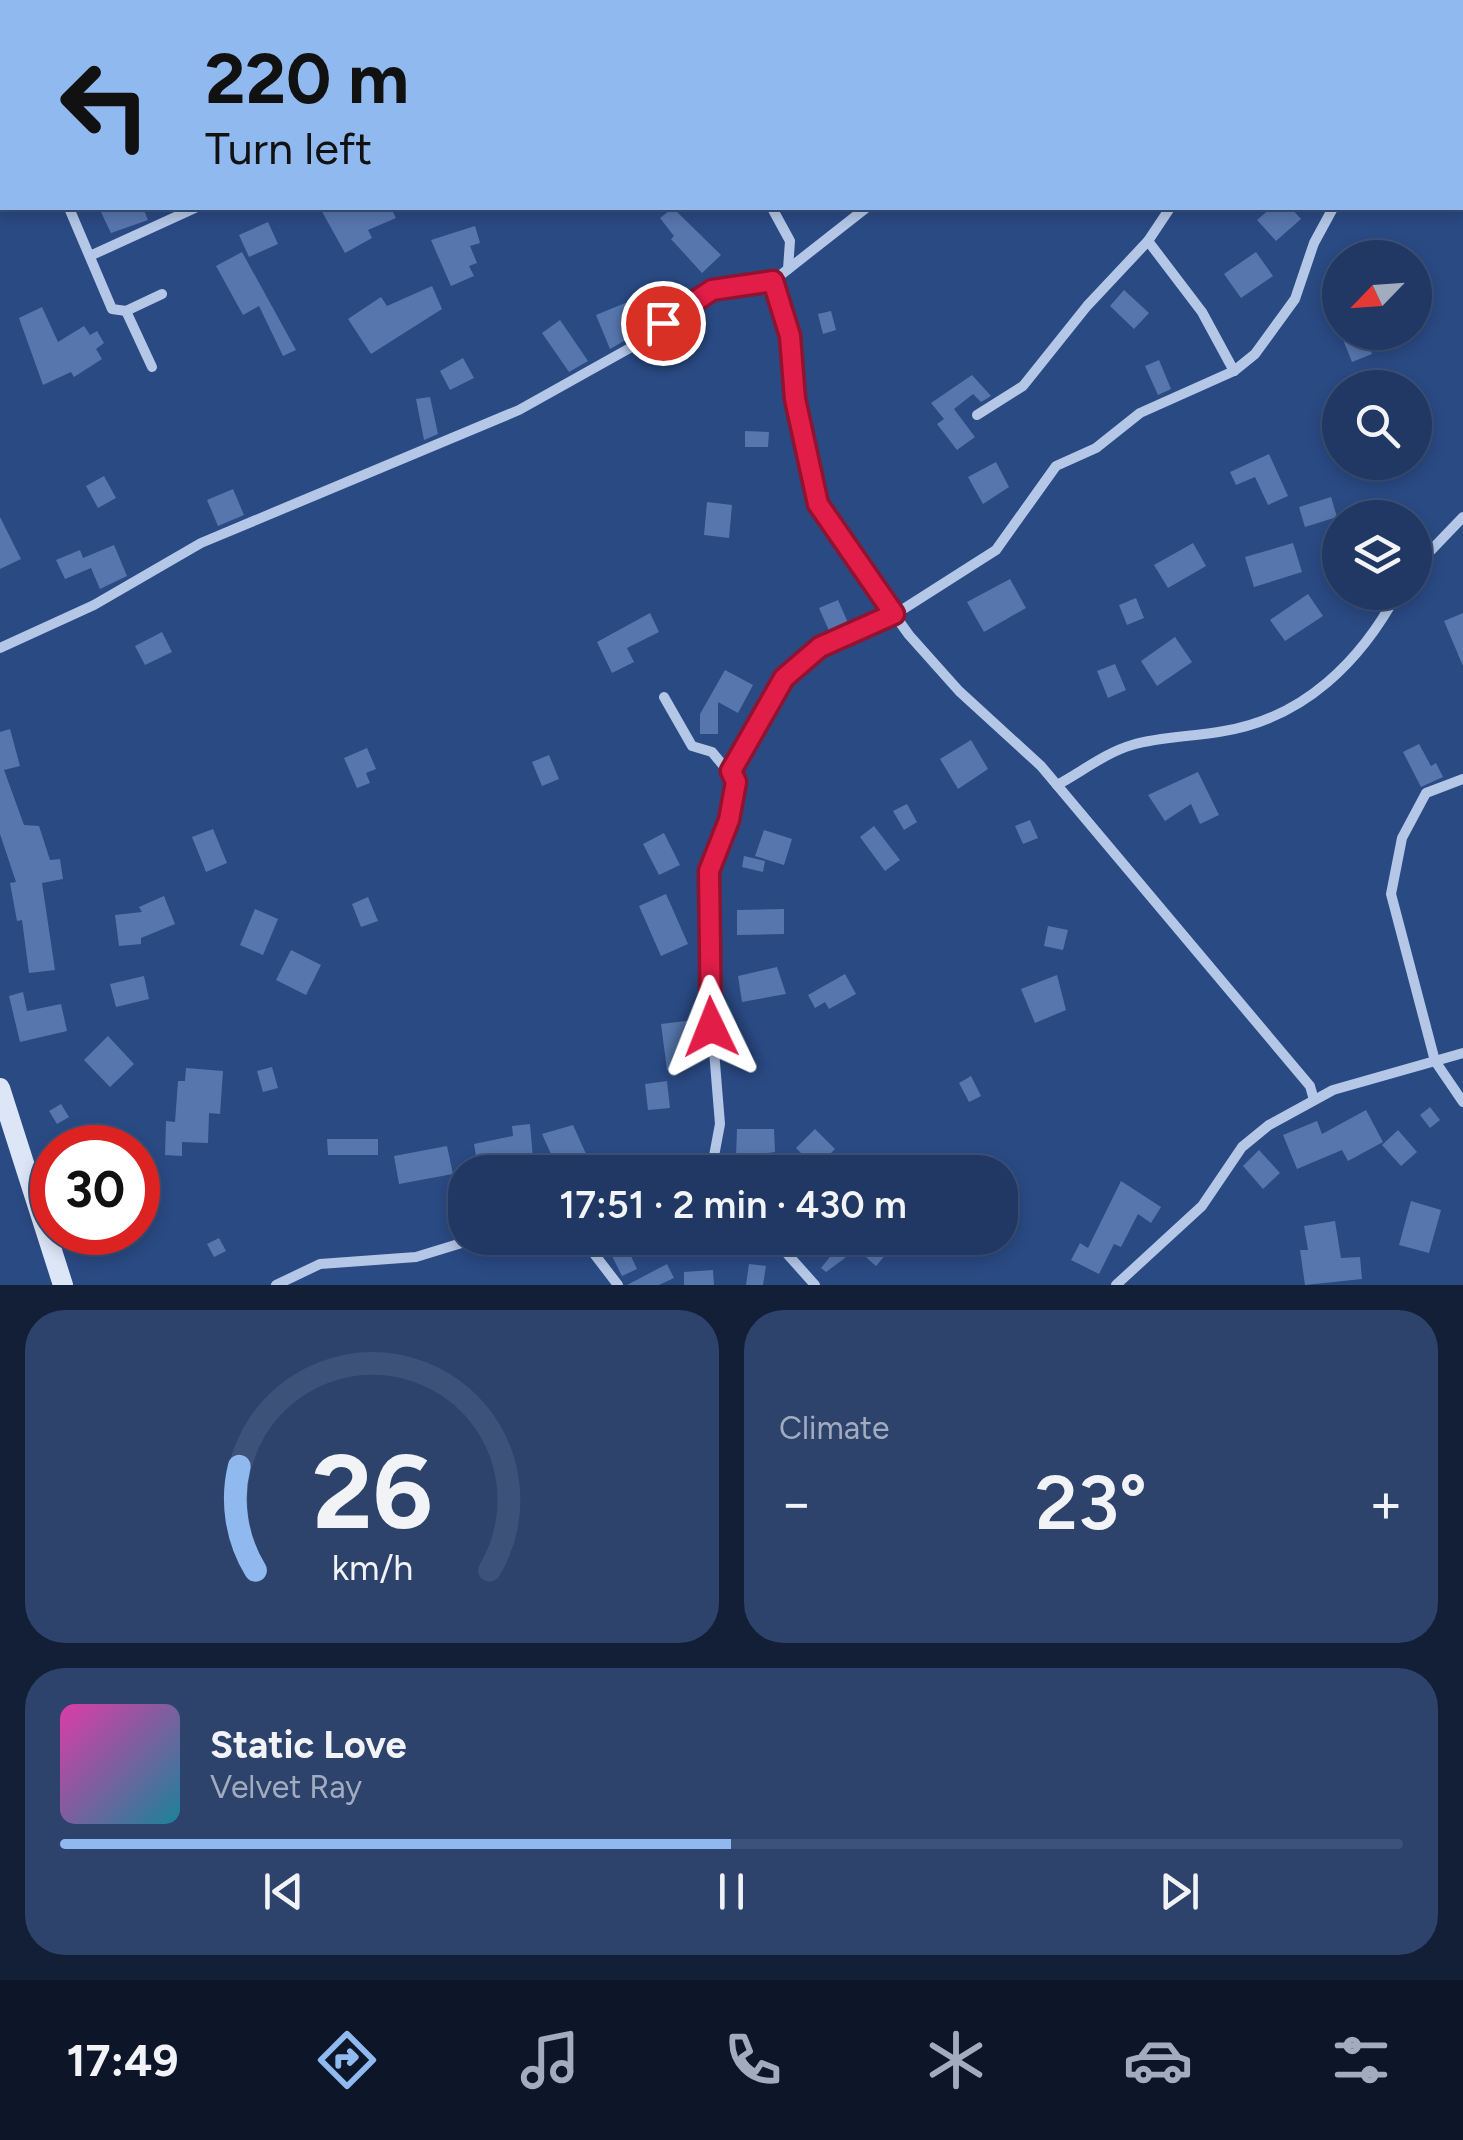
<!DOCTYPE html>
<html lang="en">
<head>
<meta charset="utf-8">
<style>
  body { margin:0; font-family:Figtree,sans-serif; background:#2d436c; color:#f1f3f6; height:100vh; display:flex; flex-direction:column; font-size:38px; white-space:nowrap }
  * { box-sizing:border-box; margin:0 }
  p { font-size:32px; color:#a2acbe }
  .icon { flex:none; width:55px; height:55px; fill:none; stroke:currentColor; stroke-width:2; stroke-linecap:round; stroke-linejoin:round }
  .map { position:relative; height:1285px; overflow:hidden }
  .sheet { display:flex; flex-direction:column; gap:25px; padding:25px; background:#121f36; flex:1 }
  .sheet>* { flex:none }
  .banner { position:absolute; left:0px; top:0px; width:1465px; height:210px; box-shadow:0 5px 15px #0003,0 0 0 2px #3d5278; background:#90b9f0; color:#111; overflow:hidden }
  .needle { width:65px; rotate:245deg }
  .fabs { position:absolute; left:1322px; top:240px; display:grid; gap:20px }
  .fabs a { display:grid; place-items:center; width:110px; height:110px; border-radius:50%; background:#203863; box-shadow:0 5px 15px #0003,0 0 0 2px #3d5278; font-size:50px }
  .speed { position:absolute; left:30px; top:1125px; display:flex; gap:20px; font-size:50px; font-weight:700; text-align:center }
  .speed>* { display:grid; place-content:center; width:130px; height:130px; border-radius:50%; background:#203863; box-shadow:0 5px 15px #0003,0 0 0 2px #3d5278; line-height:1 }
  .speed .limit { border:15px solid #d22; background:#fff; color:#111 }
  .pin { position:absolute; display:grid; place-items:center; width:85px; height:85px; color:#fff; margin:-42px; border:5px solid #fff; border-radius:50%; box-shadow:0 2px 10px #0007 }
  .me { position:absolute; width:110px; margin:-55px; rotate:358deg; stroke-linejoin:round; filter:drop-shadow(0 0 8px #0008) }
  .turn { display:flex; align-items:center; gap:35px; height:210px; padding:0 40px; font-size:45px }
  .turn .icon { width:130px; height:130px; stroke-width:2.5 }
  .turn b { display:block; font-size:70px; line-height:85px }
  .big { font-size:75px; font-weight:600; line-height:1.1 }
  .sheet .tile { flex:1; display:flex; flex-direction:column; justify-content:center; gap:15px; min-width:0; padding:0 35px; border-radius:40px; background:#2d436c }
  .sheet .dial { align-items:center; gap:0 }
  .dial svg { height:260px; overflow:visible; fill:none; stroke:#3d5278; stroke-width:7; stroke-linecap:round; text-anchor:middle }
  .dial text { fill:#f1f3f6; stroke:none }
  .song { display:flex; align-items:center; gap:30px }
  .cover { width:120px; height:120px; border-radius:15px; background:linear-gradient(135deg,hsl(320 70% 55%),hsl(190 70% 35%)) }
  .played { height:10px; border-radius:5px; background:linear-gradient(90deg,#90b9f0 50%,#3d5278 50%) }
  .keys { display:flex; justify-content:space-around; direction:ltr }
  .heat { display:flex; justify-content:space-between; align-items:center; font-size:55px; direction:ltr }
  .sheet .tiles { flex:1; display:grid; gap:25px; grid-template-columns:1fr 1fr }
  .tile:last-child { grid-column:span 2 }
  .trip { position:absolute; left:448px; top:1155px; width:570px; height:100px; border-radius:40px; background:#203863; box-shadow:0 5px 15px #0003,0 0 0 2px #3d5278; font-weight:600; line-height:100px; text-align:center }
  .dock { display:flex; height:160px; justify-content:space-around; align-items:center; background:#0d1628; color:#a2acbe }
  .dock .icon { width:70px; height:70px }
  .dock .active { color:#90b9f0 }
  .dock b { font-size:45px; color:#f1f3f6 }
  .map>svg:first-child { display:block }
</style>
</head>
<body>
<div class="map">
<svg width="1463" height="1285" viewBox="0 0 1463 1285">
  <rect width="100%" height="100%" fill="#2a4a84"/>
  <g fill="#5676ad">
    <path d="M99,208H143L148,220L111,233Z"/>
    <path d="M320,208H391L396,218L368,230L372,238L345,253Z"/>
    <path d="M673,208L721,255L702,273L671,239L674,236L660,218Z"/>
    <path d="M1271,208H1291L1301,219L1276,241L1257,220Z"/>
    <path d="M268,222L278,244L249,257L239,235Z"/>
    <path d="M475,226L480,243L470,246L477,263L469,266L474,276L451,286L431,240Z"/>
    <path d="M242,252L296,350L283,356L259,306L243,315L216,266Z"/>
    <path d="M1256,252L1273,276L1241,298L1224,274Z"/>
    <path d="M432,286L442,309L371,354L348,319L381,297L387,306Z"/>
    <path d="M1124,290L1149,313L1134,329L1110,306Z"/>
    <path d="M630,301L643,330L610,349L596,315Z"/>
    <path d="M42,307L58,342L84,326L90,335L97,331L104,343L96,349L102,359L74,377L71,372L43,385L19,318Z"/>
    <path d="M831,311L836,330L823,334L818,314Z"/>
    <path d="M560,320L588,361L569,372L542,333Z"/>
    <path d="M1340,332H1363L1372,354L1352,362Z"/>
    <path d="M463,358L474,378L450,390L440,371Z"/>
    <path d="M1159,360L1171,389L1158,395L1145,366Z"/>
    <path d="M972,375L991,396L981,402L973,394L954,409L975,437L957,450L937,424L944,419L931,403Z"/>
    <path d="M430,397L438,434L424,440L416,399Z"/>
    <path d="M745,431L769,432L768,447H745Z"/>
    <path d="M1269,454L1288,496L1268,505L1255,477L1236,485L1230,472Z"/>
    <path d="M996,462L1009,487L983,504L968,477Z"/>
    <path d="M104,476L116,498L98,508L86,486Z"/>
    <path d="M233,489L244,515L218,526L207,500Z"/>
    <path d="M1331,497L1337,517L1305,527L1299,507Z"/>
    <path d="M707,502L732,505L729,538L704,535Z"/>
    <path d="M0,517L21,559L0,569Z"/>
    <path d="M1193,543L1206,566L1168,588L1154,565Z"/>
    <path d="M1293,543L1302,572L1254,587L1245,557Z"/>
    <path d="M114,545L127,576L100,589L91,568L65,579L56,560L80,550L83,558Z"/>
    <path d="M1010,579L1026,608L984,632L967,602Z"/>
    <path d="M1308,594L1323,616L1285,641L1270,620Z"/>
    <path d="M1136,598L1144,618L1127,625L1119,605Z"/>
    <path d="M838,600L849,625L830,633L819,608Z"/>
    <path d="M650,613L659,632L627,648L634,662L612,673L597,642Z"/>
    <path d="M1463,613V666L1444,621Z"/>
    <path d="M162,632L172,652L145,665L135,646Z"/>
    <path d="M1175,637L1192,662L1157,686L1141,661Z"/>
    <path d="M1115,664L1126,690L1108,698L1097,671Z"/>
    <path d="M725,670L753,685L738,713L718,702V734H700V714Z"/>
    <path d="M10,729L20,766L4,770L24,825L39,826L50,860L60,859L63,879L42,883L55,970L29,973L22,920L17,921L10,883L16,882L0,834V732Z"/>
    <path d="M971,740L988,769L958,789L940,759Z"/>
    <path d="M1419,744L1431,766L1436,763L1443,777L1421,787L1403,752Z"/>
    <path d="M367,748L376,769L366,773L370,783L357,788L344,758Z"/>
    <path d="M549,755L559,779L542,786L532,762Z"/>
    <path d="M1198,772L1219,815L1200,824L1191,804L1165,821L1148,795Z"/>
    <path d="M907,804L917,822L904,830L893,811Z"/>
    <path d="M1030,820L1038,838L1023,844L1015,826Z"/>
    <path d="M874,826L900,860L885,871L860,837Z"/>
    <path d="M213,829L227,863L206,872L192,837Z"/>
    <path d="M764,830L792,839L784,865L755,856Z"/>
    <path d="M664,833L680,865L659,875L643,844Z"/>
    <path d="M744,856L765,861L763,872L742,867Z"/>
    <path d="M666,894L688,944L661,956L639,906Z"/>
    <path d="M164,896L175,924L141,938V944L119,946L115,915L142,912L139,907Z"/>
    <path d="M368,897L378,921L361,927L352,904Z"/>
    <path d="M255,909L278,919L263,955L240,945Z"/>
    <path d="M784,909V934L737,935V910Z"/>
    <path d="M1048,926L1068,930L1063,950L1044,946Z"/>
    <path d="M291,950L321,965L306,995L276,980Z"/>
    <path d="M777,967L786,994L742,1002L738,976Z"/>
    <path d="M845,974L856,994L829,1009L825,1002L815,1008L808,995Z"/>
    <path d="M1057,975L1066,1010L1035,1023L1021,989Z"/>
    <path d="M144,976L149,999L116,1007L110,984Z"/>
    <path d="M23,992L27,1011L61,1004L67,1031L20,1042L9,996Z"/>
    <path d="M701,1019L704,1047L682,1050L684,1068L667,1070L661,1024Z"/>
    <path d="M108,1036L134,1064L110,1087L84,1060Z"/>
    <path d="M272,1067L278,1088L263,1092L257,1071Z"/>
    <path d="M186,1068L223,1071L220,1114L209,1113L208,1143L182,1142V1156L165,1155L166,1121L175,1122L178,1081H185Z"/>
    <path d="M971,1076L981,1096L969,1102L959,1083Z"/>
    <path d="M667,1081L670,1108L648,1110L645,1084Z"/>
    <path d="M61,1104L69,1117L57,1124L49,1111Z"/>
    <path d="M1430,1107L1440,1120L1430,1128L1420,1115Z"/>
    <path d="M1366,1110L1383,1142L1348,1161L1342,1150L1297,1169L1283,1135L1317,1121L1322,1134Z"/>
    <path d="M530,1124L533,1158L478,1167L474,1144L513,1136L512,1126Z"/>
    <path d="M573,1125L591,1165L559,1172L542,1134Z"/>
    <path d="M737,1129H774L775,1152L736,1157Z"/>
    <path d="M815,1129L835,1149L816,1168L796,1148Z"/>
    <path d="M1398,1130L1417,1152L1401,1166L1382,1145Z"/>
    <path d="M327,1139H378V1155H328Z"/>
    <path d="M447,1146L453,1174L399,1184L394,1156Z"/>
    <path d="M1259,1150L1280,1173L1263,1189L1243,1166Z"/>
    <path d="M1121,1181L1161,1207L1151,1223L1138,1214L1121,1247L1114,1244L1099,1274L1071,1260L1080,1243L1088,1248Z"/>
    <path d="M1411,1201L1441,1210L1429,1253L1399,1245Z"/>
    <path d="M1335,1221L1341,1258L1360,1257L1362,1279L1305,1285L1300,1250H1308L1304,1226Z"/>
    <path d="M219,1238L226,1251L214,1257L207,1244Z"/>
    <path d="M845,1238H888L895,1244L876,1266L857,1249L826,1272L821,1268Z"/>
    <path d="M625,1243L637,1269L622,1276L609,1250Z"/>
    <path d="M667,1264L674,1278L659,1285H627Z"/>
    <path d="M749,1264L766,1266L763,1285H746Z"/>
    <path d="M713,1270L714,1285H684V1272Z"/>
  </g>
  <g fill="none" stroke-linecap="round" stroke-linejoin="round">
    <g stroke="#b4c7e7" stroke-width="10">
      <path d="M31,0L33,2"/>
      <path d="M211,0L212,2"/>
      <path d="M656,0L657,2"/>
      <path d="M65,2L69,0"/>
      <path d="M1109,2L1112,0"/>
      <path d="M0,45L2,43"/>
      <path d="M0,55L2,60"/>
      <path d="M1462,132H1463"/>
      <path d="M69,208L112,309L126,311L162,294"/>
      <path d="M772,208L790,241L788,269"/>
      <path d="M1148,241L1202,312L1234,371"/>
      <path d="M92,255L195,208"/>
      <path d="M773,281L790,336L806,462L818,503L840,539L909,635L959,691L1041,766L1310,1086L1314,1100"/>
      <path d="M126,311L152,367"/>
      <path d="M977,415L1023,386L1087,306L1148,241L1170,208"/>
      <path d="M1415,567L1463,517"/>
      <path d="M0,648L94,605L201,543L519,410L646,339L681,307L712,290L773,281L866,208"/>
      <path d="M664,697L692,746L712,752L736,781L729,820L709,871V990L720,1124L711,1172"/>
      <path d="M731,771L784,678L820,647L894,615L996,550L1056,466L1096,448L1140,413L1234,371L1255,354L1295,299L1314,243L1333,208"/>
      <path d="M1463,779L1426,793L1402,838L1391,894L1435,1061L1463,1102"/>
      <path d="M1057,785C1081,772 1107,752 1132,745C1162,736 1194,737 1224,731C1304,718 1361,661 1398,592"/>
      <path d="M582,1238L618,1285"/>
      <path d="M773,1238L815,1285"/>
      <path d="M276,1285L320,1264L416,1257L478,1238"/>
      <path d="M1116,1285L1202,1206L1242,1147L1269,1125L1333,1090L1463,1053"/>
    </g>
    <path stroke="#dde6f7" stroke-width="20" d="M0,1088L63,1285"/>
  </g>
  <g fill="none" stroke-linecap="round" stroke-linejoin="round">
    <defs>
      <path id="route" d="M663,323L712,290L773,281L790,336L795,399L818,504L894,614L820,647L784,678L731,771L736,782L729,820L709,871L711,1027"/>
    </defs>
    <use href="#route" stroke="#92132f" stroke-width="25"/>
    <use href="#route" stroke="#e11d48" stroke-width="18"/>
  </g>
</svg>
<div class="fabs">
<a><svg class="needle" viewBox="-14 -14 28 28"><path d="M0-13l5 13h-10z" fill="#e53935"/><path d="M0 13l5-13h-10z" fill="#a2acbe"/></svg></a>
<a><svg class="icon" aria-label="search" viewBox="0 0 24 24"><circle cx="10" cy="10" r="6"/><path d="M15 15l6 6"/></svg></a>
<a><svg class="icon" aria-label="layers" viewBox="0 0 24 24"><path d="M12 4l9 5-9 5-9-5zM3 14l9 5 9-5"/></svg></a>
</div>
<div class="speed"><div class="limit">30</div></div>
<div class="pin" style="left:663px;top:323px;background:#d93025"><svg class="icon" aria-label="arrive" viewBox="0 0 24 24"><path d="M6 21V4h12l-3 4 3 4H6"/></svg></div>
<svg class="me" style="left:711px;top:1027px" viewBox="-20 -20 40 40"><path d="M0-17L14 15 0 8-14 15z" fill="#e11d48" stroke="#fff" stroke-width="4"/></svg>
<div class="trip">17:51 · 2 min · 430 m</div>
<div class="banner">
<div class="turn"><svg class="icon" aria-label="left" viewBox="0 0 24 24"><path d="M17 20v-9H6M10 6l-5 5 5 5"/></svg><div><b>220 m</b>Turn left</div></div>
</div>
</div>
<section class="sheet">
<div class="tiles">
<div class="tile dial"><svg viewBox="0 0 100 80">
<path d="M14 69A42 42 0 1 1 86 69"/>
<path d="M14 69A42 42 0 0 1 9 37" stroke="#90b9f0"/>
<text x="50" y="56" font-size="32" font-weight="700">26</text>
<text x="50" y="72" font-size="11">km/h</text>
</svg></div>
<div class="tile"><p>Climate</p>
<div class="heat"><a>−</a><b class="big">23°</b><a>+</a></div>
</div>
<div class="tile">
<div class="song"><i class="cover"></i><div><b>Static Love</b><p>Velvet Ray</p></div></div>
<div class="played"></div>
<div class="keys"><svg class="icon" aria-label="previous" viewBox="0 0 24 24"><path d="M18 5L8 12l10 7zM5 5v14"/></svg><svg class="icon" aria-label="pause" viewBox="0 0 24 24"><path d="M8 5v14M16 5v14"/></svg><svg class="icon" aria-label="next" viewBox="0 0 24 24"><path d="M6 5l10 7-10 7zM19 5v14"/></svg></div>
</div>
</div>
</section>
<nav class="dock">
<b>17:49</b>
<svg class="icon active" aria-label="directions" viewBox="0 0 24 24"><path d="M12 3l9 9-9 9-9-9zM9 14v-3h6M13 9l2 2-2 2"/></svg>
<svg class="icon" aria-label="music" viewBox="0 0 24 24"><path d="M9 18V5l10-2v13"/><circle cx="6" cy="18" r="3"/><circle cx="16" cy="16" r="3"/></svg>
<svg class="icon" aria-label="phone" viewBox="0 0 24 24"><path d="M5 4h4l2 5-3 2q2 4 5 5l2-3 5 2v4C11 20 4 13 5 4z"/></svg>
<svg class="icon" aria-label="climate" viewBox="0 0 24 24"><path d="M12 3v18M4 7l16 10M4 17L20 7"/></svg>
<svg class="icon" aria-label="car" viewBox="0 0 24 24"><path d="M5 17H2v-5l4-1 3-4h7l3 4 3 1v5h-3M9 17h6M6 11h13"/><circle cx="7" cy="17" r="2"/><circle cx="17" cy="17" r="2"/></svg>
<svg class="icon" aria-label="filters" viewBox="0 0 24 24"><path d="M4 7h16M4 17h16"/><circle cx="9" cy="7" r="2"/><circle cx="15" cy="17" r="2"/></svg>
</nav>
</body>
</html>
